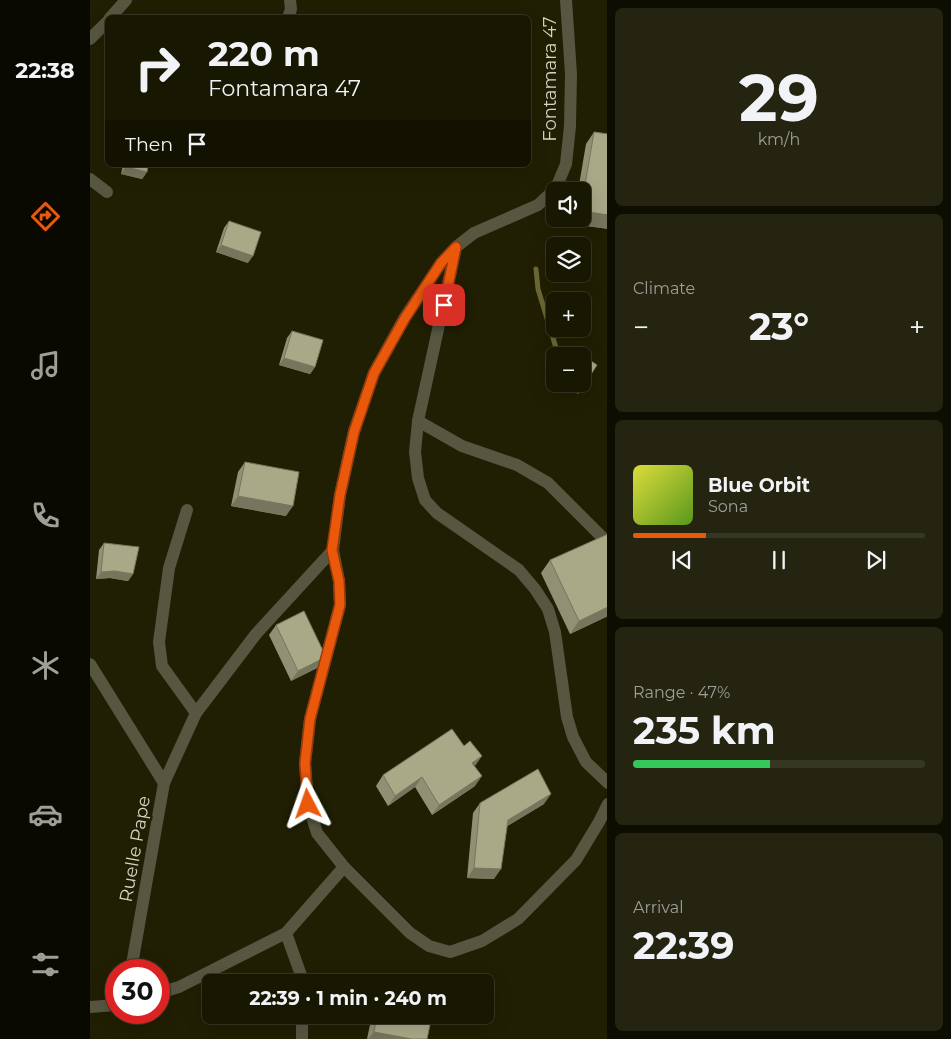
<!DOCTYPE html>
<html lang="en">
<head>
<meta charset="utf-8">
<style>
  body { margin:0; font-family:Montserrat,sans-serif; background:#252411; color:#f1f3f6; height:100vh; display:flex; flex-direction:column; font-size:19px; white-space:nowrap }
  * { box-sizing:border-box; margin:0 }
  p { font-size:16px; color:#9f9f99 }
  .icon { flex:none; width:28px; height:28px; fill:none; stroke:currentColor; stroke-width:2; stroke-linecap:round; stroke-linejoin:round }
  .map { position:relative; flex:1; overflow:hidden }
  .panel { display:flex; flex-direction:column; gap:8px; padding:8px; background:#0d0d01; width:344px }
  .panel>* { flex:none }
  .guide { position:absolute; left:15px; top:15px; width:426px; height:152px; border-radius:8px; box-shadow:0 5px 20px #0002,0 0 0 1px #363624; background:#181702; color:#f1f3f6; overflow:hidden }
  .fabs { position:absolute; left:456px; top:182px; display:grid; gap:10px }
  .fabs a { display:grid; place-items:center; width:45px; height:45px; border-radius:8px; background:#181702; box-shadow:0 5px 20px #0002,0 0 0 1px #363624; font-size:25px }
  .speed { position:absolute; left:15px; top:959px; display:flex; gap:10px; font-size:25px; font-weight:700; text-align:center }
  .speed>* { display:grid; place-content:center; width:65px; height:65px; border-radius:50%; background:#181702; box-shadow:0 5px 20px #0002,0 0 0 1px #363624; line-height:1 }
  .speed .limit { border:8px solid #d22; background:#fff; color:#111 }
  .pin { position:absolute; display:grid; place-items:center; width:42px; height:42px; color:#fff; margin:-21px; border-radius:10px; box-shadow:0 2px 8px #0006 }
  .me { position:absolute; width:55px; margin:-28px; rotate:356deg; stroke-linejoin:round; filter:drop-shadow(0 0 4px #0008) }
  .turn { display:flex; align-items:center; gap:18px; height:105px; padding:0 20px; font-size:22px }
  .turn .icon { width:65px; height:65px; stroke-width:2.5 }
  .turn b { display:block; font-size:35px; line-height:42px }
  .then { display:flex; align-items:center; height:48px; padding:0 20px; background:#0003; gap:10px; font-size:19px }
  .big { font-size:38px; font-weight:700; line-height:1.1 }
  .panel .widget { flex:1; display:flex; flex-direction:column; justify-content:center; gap:8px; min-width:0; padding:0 18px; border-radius:8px; background:#252411 }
  .panel .dial { align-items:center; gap:0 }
  .dial b { font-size:65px; line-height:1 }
  .song { display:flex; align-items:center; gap:15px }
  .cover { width:60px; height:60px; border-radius:8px; background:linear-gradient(135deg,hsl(60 70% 55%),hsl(90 70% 35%)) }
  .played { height:5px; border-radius:2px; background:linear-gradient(90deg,#ea580c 25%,#363624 25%) }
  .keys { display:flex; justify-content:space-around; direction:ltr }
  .heat { display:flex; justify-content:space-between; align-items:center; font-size:28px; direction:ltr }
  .charge { height:8px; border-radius:4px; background:linear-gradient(90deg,#34c759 47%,#363624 0) }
  .trip { position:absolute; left:112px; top:974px; width:292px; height:50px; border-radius:8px; background:#181702; box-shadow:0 5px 20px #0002,0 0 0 1px #363624; font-weight:700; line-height:50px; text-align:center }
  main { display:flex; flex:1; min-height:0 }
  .tabs { display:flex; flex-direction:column; width:90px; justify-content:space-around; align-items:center; background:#0a0901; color:#9f9f99 }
  .tabs .icon { width:35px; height:35px }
  .tabs .active { color:#ea580c }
  .tabs b { font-size:22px; color:#f1f3f6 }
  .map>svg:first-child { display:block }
</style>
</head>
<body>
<main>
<nav class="tabs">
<b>22:38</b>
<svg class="icon active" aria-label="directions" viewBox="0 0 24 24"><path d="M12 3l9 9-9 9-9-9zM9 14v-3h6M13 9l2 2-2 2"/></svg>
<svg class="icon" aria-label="music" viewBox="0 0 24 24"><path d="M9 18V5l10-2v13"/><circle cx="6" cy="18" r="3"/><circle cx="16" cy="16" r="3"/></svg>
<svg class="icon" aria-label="phone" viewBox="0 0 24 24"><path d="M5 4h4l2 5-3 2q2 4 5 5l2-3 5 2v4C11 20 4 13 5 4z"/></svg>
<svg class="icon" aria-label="climate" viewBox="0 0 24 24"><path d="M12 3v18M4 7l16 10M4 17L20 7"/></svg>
<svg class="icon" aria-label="car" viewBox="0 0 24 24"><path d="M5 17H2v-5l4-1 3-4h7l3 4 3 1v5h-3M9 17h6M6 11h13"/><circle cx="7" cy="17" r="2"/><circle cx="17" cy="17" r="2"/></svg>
<svg class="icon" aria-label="filters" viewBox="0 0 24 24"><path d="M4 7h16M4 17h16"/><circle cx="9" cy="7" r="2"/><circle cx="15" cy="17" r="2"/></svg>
</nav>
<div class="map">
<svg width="518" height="1039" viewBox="0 0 518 1039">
  <rect width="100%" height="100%" fill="#201f03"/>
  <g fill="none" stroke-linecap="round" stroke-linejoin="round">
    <path stroke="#6a6834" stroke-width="5" d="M446,269L448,289L467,351"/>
    <g stroke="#565641" stroke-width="12">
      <path d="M476,0L481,74L480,126L476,164L466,188L448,205L384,233L366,247L351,263L315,317L284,373L264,431L250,495L243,550L249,581L250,605L220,719L215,763L218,804L227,833L254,867L320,933L339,946L360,952L392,941L428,919L486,860L509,822L518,804"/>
      <path d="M20,18L36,0"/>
      <path d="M198,18L201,9L200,0"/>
      <path d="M0,39L18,21"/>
      <path d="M0,179L17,192"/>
      <path d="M366,247L328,421L325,452L328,478L335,500L347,513L429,570L445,589L458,609L465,632L477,717L483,737L496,762L518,783"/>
      <path d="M328,421L372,446L427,465L458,483L518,543"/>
      <path d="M97,510L79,568L69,642L72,666L106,713"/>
      <path d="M0,664L74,783L41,970"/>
      <path d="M74,783L106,713L166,634L243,550"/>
      <path d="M196,933L212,978V982"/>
      <path d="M69,993L89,987L196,933L254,867"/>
      <path d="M0,1007L26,1005"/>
      <path d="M212,1015V1039"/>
    </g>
  </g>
  <g fill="#919074">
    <path d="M504,132L518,229L482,224L483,219H492V191H488L496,144Z"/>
    <path d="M33,165H58L57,172L52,179L31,174Z"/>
    <path d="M139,221L158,263L126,252L134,228Z"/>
    <path d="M202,331L225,367L220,374L189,365L197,338Z"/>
    <path d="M489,353L507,365L488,394L481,389L483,387L477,384H492V356H487Z"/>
    <path d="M155,462L196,516L141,506L148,472Z"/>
    <path d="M518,534V616L480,634L451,573L460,560Z"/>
    <path d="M14,543L43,574L38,581L20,578L6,579L9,550Z"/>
    <path d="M186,625L229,667L201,681L179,635Z"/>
    <path d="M385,766V786L342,815L325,787L298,806L286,786L293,775Z"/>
    <path d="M390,803L454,804L417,826L404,879L377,878L383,813Z"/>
    <path d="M282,1015H342L337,1039H277Z"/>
  </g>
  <g fill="#76765e">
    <path d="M36,167L57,172L52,179L31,174Z"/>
    <path d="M492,211L518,215V229L482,224L486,219H492Z"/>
    <path d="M131,245L163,256L158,263L126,252Z"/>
    <path d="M194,358L225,367L220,374L189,365Z"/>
    <path d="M148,496L203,506L196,516L141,506Z"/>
    <path d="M25,571L43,574L38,581L20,578L6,579L11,572Z"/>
    <path d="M518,607V616L480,634L489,621Z"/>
    <path d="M236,657L229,667L201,681L208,671Z"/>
    <path d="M392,756L385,766L382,763Z"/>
    <path d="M392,776L385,786L342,815L349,805Z"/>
    <path d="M332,777L325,787L298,806L305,796Z"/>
    <path d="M461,794L454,804L411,830L418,820Z"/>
    <path d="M384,868L411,869L404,879L377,878Z"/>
    <path d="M284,1032L322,1039H278Z"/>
  </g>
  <g fill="#a9a887" stroke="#76765e">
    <path d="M504,132L518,134V215L492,211V203Z"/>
    <path d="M36,165H58L57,172L36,167Z"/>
    <path d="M139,221L171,232L163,256L131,245Z"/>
    <path d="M202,331L233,340L225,367L194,358Z"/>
    <path d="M489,353L507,365L493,387L488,384H492V356H487Z"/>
    <path d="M155,462L209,472L203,506L148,496Z"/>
    <path d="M518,534V607L489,621L460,560Z"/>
    <path d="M14,543L49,547L43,574L25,571L11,572Z"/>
    <path d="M214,611L236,657L208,671L186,625Z"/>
    <path d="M362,729L374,746L380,741L392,756L382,763L392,776L349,805L332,777L305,796L293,775Z"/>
    <path d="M448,769L461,794L418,820L411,869L384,868L390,803Z"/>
    <path d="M287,1015H342L337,1039H322L284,1032Z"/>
  </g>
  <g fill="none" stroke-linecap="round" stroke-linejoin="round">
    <defs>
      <path id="route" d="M218,804L215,763L220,719L250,605L249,581L242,550L250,495L264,432L284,373L315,318L351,263L366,247L354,305"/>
    </defs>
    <use href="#route" stroke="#983908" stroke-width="12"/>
    <use href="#route" stroke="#ea580c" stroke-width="9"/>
  </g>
  <g text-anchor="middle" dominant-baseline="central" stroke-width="5" stroke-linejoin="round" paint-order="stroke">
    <g font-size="18" fill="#d4d4c3" stroke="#201f03">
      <text transform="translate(460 79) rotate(-90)">Fontamara 47</text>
      <text transform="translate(45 849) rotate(-80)">Ruelle Pape</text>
    </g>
  </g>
</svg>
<div class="fabs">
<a><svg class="icon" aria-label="sound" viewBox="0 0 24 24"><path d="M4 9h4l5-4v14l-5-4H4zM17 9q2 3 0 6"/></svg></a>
<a><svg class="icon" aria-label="layers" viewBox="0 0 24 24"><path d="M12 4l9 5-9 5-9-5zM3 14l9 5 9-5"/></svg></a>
<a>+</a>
<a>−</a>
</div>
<div class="speed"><div class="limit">30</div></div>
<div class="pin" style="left:354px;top:305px;background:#d93025"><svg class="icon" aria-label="arrive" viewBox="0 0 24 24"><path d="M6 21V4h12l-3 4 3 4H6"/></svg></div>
<svg class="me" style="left:218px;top:804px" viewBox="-20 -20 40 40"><path d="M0-17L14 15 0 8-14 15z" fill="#ea580c" stroke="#fff" stroke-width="4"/></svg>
<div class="trip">22:39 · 1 min · 240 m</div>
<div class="guide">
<div class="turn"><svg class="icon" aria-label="right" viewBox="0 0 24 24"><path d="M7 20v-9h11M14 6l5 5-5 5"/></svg><div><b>220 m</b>Fontamara 47</div></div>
<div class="then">Then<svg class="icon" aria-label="arrive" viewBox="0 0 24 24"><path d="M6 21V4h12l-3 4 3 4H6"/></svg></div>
</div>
</div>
<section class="panel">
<div class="widget dial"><b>29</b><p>km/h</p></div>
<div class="widget"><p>Climate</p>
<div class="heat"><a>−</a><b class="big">23°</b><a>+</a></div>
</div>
<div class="widget">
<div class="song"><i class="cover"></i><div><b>Blue Orbit</b><p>Sona</p></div></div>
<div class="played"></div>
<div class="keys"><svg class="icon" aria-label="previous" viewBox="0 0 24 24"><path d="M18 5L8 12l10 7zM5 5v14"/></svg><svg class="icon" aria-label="pause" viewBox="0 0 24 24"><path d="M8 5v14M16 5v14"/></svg><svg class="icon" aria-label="next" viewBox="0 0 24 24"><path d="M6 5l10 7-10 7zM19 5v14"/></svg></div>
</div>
<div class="widget"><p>Range · 47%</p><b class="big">235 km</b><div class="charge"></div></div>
<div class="widget"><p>Arrival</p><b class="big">22:39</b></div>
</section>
</main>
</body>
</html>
